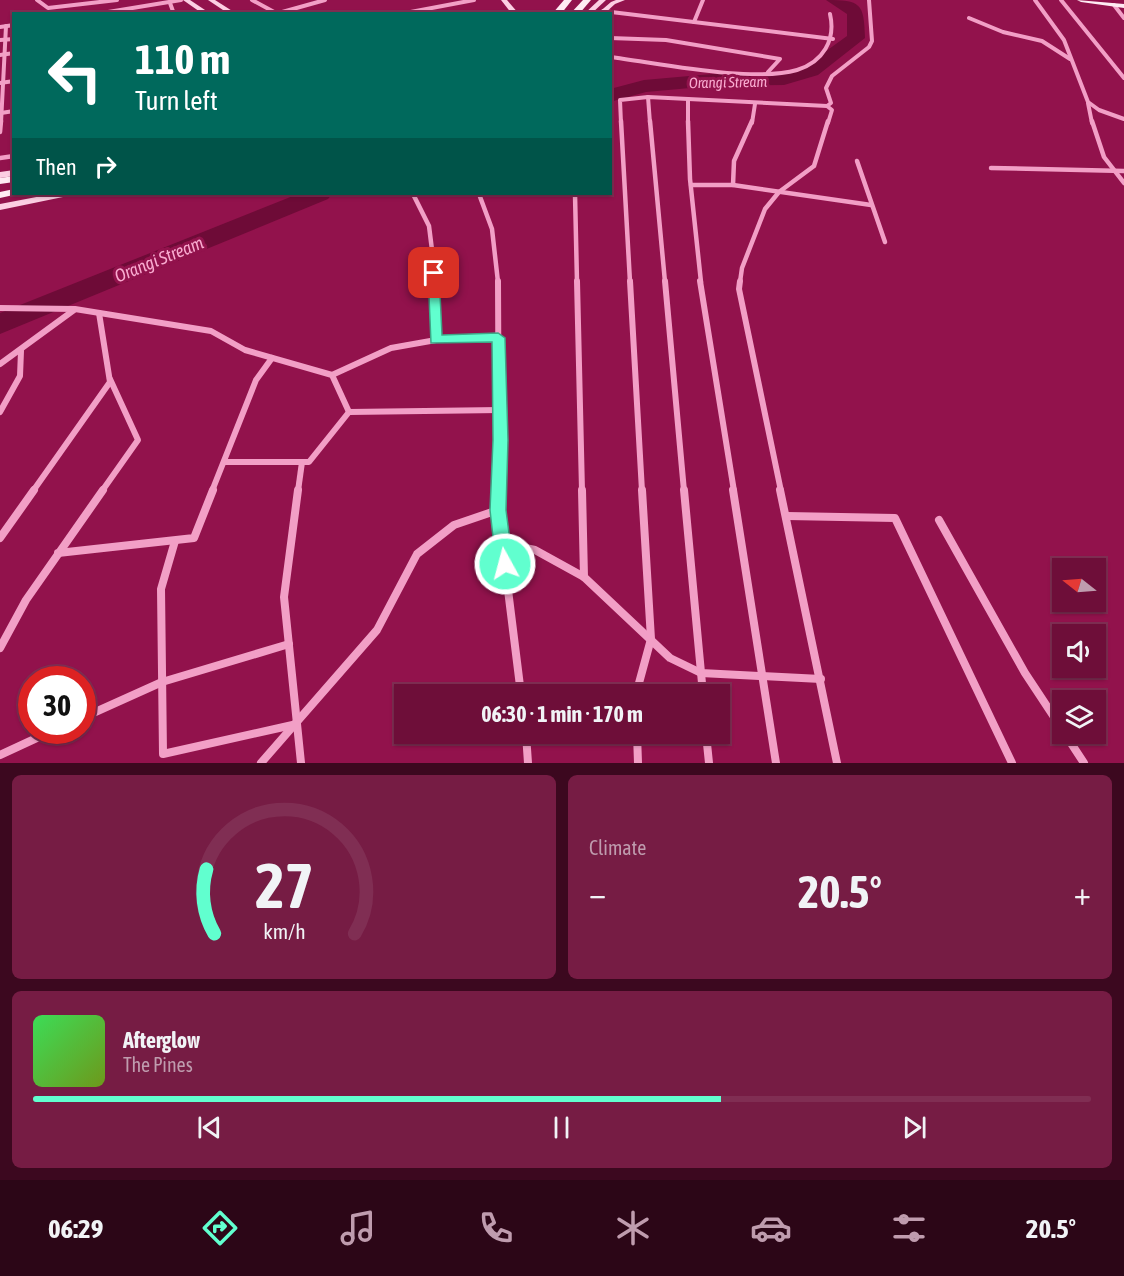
<!DOCTYPE html>
<html lang="en">
<head>
<meta charset="utf-8">
<style>
  body { margin:0; font-family:"Asap Condensed",sans-serif; background:#761c44; color:#f1f3f6; height:100vh; display:flex; flex-direction:column; font-size:22px; white-space:nowrap }
  * { box-sizing:border-box; margin:0 }
  p { font-size:20px; color:#bf9cae }
  .icon { flex:none; width:33px; height:33px; fill:none; stroke:currentColor; stroke-width:2; stroke-linecap:round; stroke-linejoin:round }
  .map { position:relative; height:763px; overflow:hidden }
  .drawer { display:flex; flex-direction:column; gap:12px; padding:12px; background:#3c081f; flex:1 }
  .drawer>* { flex:none }
  .guide { position:absolute; left:12px; top:12px; width:600px; height:183px; border-radius:0px; box-shadow:0 2px 4px #0004,0 0 0 2px #802e53; background:#00695c; color:#fff; overflow:hidden }
  .needle { width:39px; rotate:287deg }
  .fabs { position:absolute; left:1052px; top:558px; display:grid; gap:12px }
  .fabs a { display:grid; place-items:center; width:54px; height:54px; border-radius:0px; background:#6e0e39; box-shadow:0 2px 4px #0004,0 0 0 2px #802e53; font-size:30px }
  .speed { position:absolute; left:18px; top:666px; display:flex; gap:12px; font-size:30px; font-weight:700; text-align:center }
  .speed>* { display:grid; place-content:center; width:78px; height:78px; border-radius:50%; background:#6e0e39; box-shadow:0 2px 4px #0004,0 0 0 2px #802e53; line-height:1 }
  .speed .limit { border:9px solid #d22; background:#fff; color:#111 }
  .pin { position:absolute; display:grid; place-items:center; width:51px; height:51px; color:#fff; margin:-26px; border-radius:12px; box-shadow:0 3px 9px #0006 }
  .me { position:absolute; width:66px; margin:-33px; rotate:353deg; stroke-linejoin:round; filter:drop-shadow(0 0 4px #0008) }
  .turn { display:flex; align-items:center; gap:21px; height:126px; padding:0 24px; font-size:27px }
  .turn .icon { width:78px; height:78px; stroke-width:2.5 }
  .turn b { display:block; font-size:42px; line-height:51px }
  .then { display:flex; align-items:center; height:57px; padding:0 24px; background:#0003; gap:12px; font-size:22px }
  .big { font-size:45px; font-weight:700; line-height:1.1 }
  .drawer .tile { flex:1; display:flex; flex-direction:column; justify-content:center; gap:9px; min-width:0; padding:0 21px; border-radius:9px; background:#761c44 }
  .drawer .dial { align-items:center; gap:0 }
  .dial svg { height:156px; overflow:visible; fill:none; stroke:#802e53; stroke-width:7; stroke-linecap:round; text-anchor:middle }
  .dial text { fill:#f1f3f6; stroke:none }
  .song { display:flex; align-items:center; gap:18px }
  .cover { width:72px; height:72px; border-radius:9px; background:linear-gradient(135deg,hsl(130 70% 55%),hsl(80 70% 35%)) }
  .played { height:6px; border-radius:3px; background:linear-gradient(90deg,#61ffcf 65%,#802e53 65%) }
  .keys { display:flex; justify-content:space-around; direction:ltr }
  .heat { display:flex; justify-content:space-between; align-items:center; font-size:33px; direction:ltr }
  .drawer .tiles { flex:1; display:grid; gap:12px; grid-template-columns:1fr 1fr }
  .tile:last-child { grid-column:span 2 }
  .trip { position:absolute; left:394px; top:684px; width:336px; height:60px; border-radius:0px; background:#6e0e39; box-shadow:0 2px 4px #0004,0 0 0 2px #802e53; font-weight:700; line-height:60px; text-align:center }
  .dock { display:flex; height:96px; justify-content:space-around; align-items:center; background:#2c0617; color:#bf9cae }
  .dock .icon { width:42px; height:42px }
  .dock .on { color:#61ffcf }
  .dock b { font-size:27px; color:#f1f3f6 }
  .map>svg:first-child { display:block }
</style>
</head>
<body>
<div class="map">
<svg width="1124" height="763" viewBox="0 0 1124 763">
  <rect width="100%" height="100%" fill="#92124c"/>
  <g fill="none" stroke-linecap="round" stroke-linejoin="round">
    <g fill="#6e0b37" fill-rule="evenodd">
      <path d="M826,0C861,0 864,3 865,38L818,75L784,85L712,86L646,92L610,102V89L644,80L712,74L776,75L804,67L847,36V14Z"/>
      <path d="M298,194H332L328,199L0,334V313Z"/>
    </g>
    <g stroke="#f29fc6" stroke-width="4">
      <path d="M37,0L48,8L117,0"/>
      <path d="M252,0L276,13"/>
      <path d="M1035,0L1064,40L1088,102L1099,110L1124,119"/>
      <path d="M1061,0L1124,78"/>
      <path d="M170,3L174,14"/>
      <path d="M1114,5L1124,18"/>
      <path d="M603,11L833,39"/>
      <path d="M96,14L181,0"/>
      <path d="M275,14L325,0"/>
      <path d="M400,14L474,0"/>
      <path d="M969,18L1003,32L1042,41L1070,59"/>
      <path d="M694,22L703,0"/>
      <path d="M0,27L14,25"/>
      <path d="M610,38L666,40L780,59L768,72"/>
      <path d="M0,40L14,39"/>
      <path d="M0,55L14,53"/>
      <path d="M610,57C658,63 752,83 797,70C823,62 836,40 830,14"/>
      <path d="M0,83L14,81"/>
      <path d="M648,97L650,123"/>
      <path d="M688,99V123"/>
      <path d="M1088,103L1092,123"/>
      <path d="M827,106L832,110L828,123"/>
      <path d="M1,113L14,111"/>
      <path d="M1,123L6,26"/>
      <path d="M621,123L620,100L648,97L827,106L831,103L826,88L832,76L869,47L872,41L869,0"/>
      <path d="M752,123L755,104"/>
    </g>
    <g stroke="#f29fc6" stroke-width="4.5">
      <path d="M621,121L630,282"/>
      <path d="M650,121L665,282"/>
      <path d="M688,121L690,179L701,282"/>
      <path d="M1092,121L1104,157L1124,183"/>
      <path d="M0,132L1,121"/>
      <path d="M0,158L14,156"/>
      <path d="M857,161L885,242"/>
      <path d="M991,168L1124,171"/>
      <path d="M691,185H733L871,205"/>
      <path d="M733,185L734,161L752,121"/>
      <path d="M413,194L429,226L436,282"/>
      <path d="M479,194L492,229L498,282"/>
      <path d="M575,194L577,282"/>
      <path d="M740,282L742,268L765,209L779,192L814,166L828,121"/>
    </g>
    <g stroke="#f29fc6" stroke-width="6">
      <path d="M436,281V340"/>
      <path d="M498,281L499,491"/>
      <path d="M577,281L582,491"/>
      <path d="M630,281L642,491"/>
      <path d="M665,281L684,491"/>
      <path d="M700,281L734,491"/>
      <path d="M740,281L739,289L781,491"/>
      <path d="M0,308L75,309L211,331L245,350L332,375L349,412L500,410"/>
      <path d="M0,364L74,310"/>
      <path d="M332,375L391,348L436,340L498,338"/>
      <path d="M0,412L20,376L21,351"/>
      <path d="M224,462H309L349,412"/>
      <path d="M33,491L110,382L99,313"/>
      <path d="M102,491L138,440L110,379"/>
      <path d="M212,491L256,380L272,358"/>
      <path d="M298,491L302,462"/>
    </g>
    <g stroke="#f29fc6" stroke-width="8">
      <path d="M298,490L284,597L301,763"/>
      <path d="M582,490L584,577"/>
      <path d="M684,490L703,694"/>
      <path d="M733,490L776,763"/>
      <path d="M780,490L837,763"/>
      <path d="M498,510L521,694"/>
      <path d="M787,516L895,518L1012,763"/>
      <path d="M939,520L1025,673L1062,729"/>
      <path d="M0,538L34,490"/>
      <path d="M175,541L161,589L163,754L297,724"/>
      <path d="M502,543L535,550L584,577L670,658L701,673L821,679"/>
      <path d="M58,553L194,538L213,490"/>
      <path d="M0,648L26,600L103,490"/>
      <path d="M636,694L651,639L642,490"/>
      <path d="M82,718L162,682L289,644"/>
      <path d="M526,734L528,763"/>
      <path d="M637,734L638,763"/>
      <path d="M706,734L709,763"/>
      <path d="M1065,734L1084,763"/>
      <path d="M0,755L54,730"/>
      <path d="M261,763L377,630L417,554L454,525L498,510L499,490"/>
    </g>
    <g fill="#fccee3" fill-rule="evenodd">
      <path d="M183,0H190L211,14H203Z"/>
      <path d="M208,0H215L237,14H229Z"/>
      <path d="M501,0H507L519,14H512Z"/>
      <path d="M599,0H606L591,14H584Z"/>
      <path d="M616,0H625L615,4L604,14H597L611,2Z"/>
      <path d="M14,170V176L0,178V172Z"/>
      <path d="M52,194H68L63,197L0,210V204Z"/>
    </g>
    <g fill="#ffebf3" fill-rule="evenodd">
      <path d="M564,0H572L561,14H552Z"/>
      <path d="M583,0H591L579,14H570Z"/>
      <path d="M1077,0L1124,4V8L1081,2Z"/>
      <path d="M14,176V182L0,184V178Z"/>
      <path d="M14,189V194H18L0,198V192Z"/>
    </g>
  </g>
  <path fill="#61ffcf" stroke="#3fa687" stroke-width="1.5" d="M434,269L439,273L442,335L498,333L505,338L508,440L506,510L513,564L511,569H499L496,564L490,510L493,440L492,342L431,343L428,273Z"/>
  <g text-anchor="middle" dominant-baseline="central" stroke-width="6" stroke-linejoin="round" paint-order="stroke">
    <g font-size="15" font-style="italic" fill="#f9abd0" stroke="#92124c">
      <text transform="translate(728 82) rotate(-1)">Orangi Stream</text>
    </g>
    <g font-size="18" font-style="italic" fill="#f9abd0" stroke="#92124c">
      <text transform="translate(159 259) rotate(-22)">Orangi Stream</text>
    </g>
  </g>
</svg>
<div class="fabs">
<a><svg class="needle" viewBox="-14 -14 28 28"><path d="M0-13l5 13h-10z" fill="#e53935"/><path d="M0 13l5-13h-10z" fill="#bf9cae"/></svg></a>
<a><svg class="icon" aria-label="sound" viewBox="0 0 24 24"><path d="M4 9h4l5-4v14l-5-4H4zM17 9q2 3 0 6"/></svg></a>
<a><svg class="icon" aria-label="layers" viewBox="0 0 24 24"><path d="M12 4l9 5-9 5-9-5zM3 14l9 5 9-5"/></svg></a>
</div>
<div class="speed"><div class="limit">30</div></div>
<div class="pin" style="left:434px;top:273px;background:#d93025"><svg class="icon" aria-label="arrive" viewBox="0 0 24 24"><path d="M6 21V4h12l-3 4 3 4H6"/></svg></div>
<svg class="me" style="left:505px;top:564px" viewBox="-20 -20 40 40"><circle r="17" fill="#61ffcf" stroke="#fff" stroke-width="3"/><path d="M0-11L8 9 0 5-8 9z" fill="#fff"/></svg>
<div class="trip">06:30 · 1 min · 170 m</div>
<div class="guide">
<div class="turn"><svg class="icon" aria-label="left" viewBox="0 0 24 24"><path d="M17 20v-9H6M10 6l-5 5 5 5"/></svg><div><b>110 m</b>Turn left</div></div>
<div class="then">Then<svg class="icon" aria-label="right" viewBox="0 0 24 24"><path d="M7 20v-9h11M14 6l5 5-5 5"/></svg></div>
</div>
</div>
<section class="drawer">
<div class="tiles">
<div class="tile dial"><svg viewBox="0 0 100 80">
<path d="M14 69A42 42 0 1 1 86 69"/>
<path d="M14 69A42 42 0 0 1 10 36" stroke="#61ffcf"/>
<text x="50" y="56" font-size="32" font-weight="700">27</text>
<text x="50" y="72" font-size="11">km/h</text>
</svg></div>
<div class="tile"><p>Climate</p>
<div class="heat"><a>−</a><b class="big">20.5°</b><a>+</a></div>
</div>
<div class="tile">
<div class="song"><i class="cover"></i><div><b>Afterglow</b><p>The Pines</p></div></div>
<div class="played"></div>
<div class="keys"><svg class="icon" aria-label="previous" viewBox="0 0 24 24"><path d="M18 5L8 12l10 7zM5 5v14"/></svg><svg class="icon" aria-label="pause" viewBox="0 0 24 24"><path d="M8 5v14M16 5v14"/></svg><svg class="icon" aria-label="next" viewBox="0 0 24 24"><path d="M6 5l10 7-10 7zM19 5v14"/></svg></div>
</div>
</div>
</section>
<nav class="dock">
<b>06:29</b>
<svg class="icon on" aria-label="directions" viewBox="0 0 24 24"><path d="M12 3l9 9-9 9-9-9zM9 14v-3h6M13 9l2 2-2 2"/></svg>
<svg class="icon" aria-label="music" viewBox="0 0 24 24"><path d="M9 18V5l10-2v13"/><circle cx="6" cy="18" r="3"/><circle cx="16" cy="16" r="3"/></svg>
<svg class="icon" aria-label="phone" viewBox="0 0 24 24"><path d="M5 4h4l2 5-3 2q2 4 5 5l2-3 5 2v4C11 20 4 13 5 4z"/></svg>
<svg class="icon" aria-label="climate" viewBox="0 0 24 24"><path d="M12 3v18M4 7l16 10M4 17L20 7"/></svg>
<svg class="icon" aria-label="car" viewBox="0 0 24 24"><path d="M5 17H2v-5l4-1 3-4h7l3 4 3 1v5h-3M9 17h6M6 11h13"/><circle cx="7" cy="17" r="2"/><circle cx="17" cy="17" r="2"/></svg>
<svg class="icon" aria-label="filters" viewBox="0 0 24 24"><path d="M4 7h16M4 17h16"/><circle cx="9" cy="7" r="2"/><circle cx="15" cy="17" r="2"/></svg>
<b>20.5°</b>
</nav>
</body>
</html>
